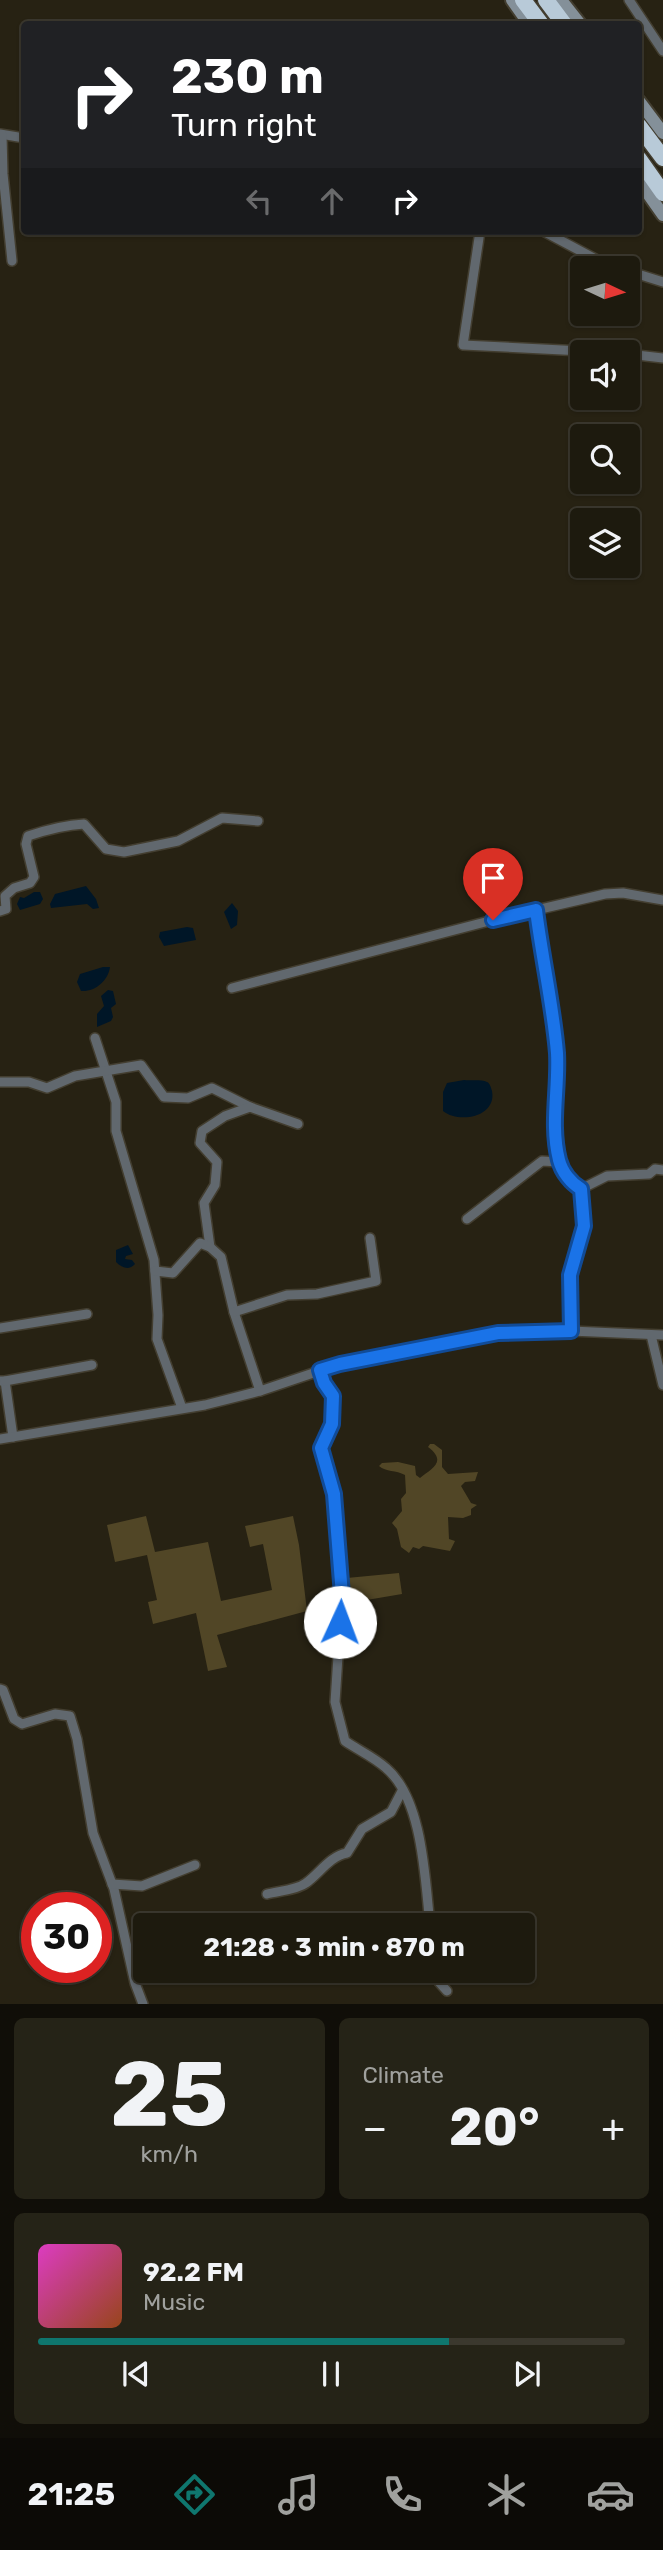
<!DOCTYPE html>
<html lang="en">
<head>
<meta charset="utf-8">
<style>
  body { margin:0; font-family:Rubik,sans-serif; background:#252317; color:#f1f3f6; height:100vh; display:flex; flex-direction:column; font-size:26px; white-space:nowrap }
  * { box-sizing:border-box; margin:0 }
  p { font-size:23px; color:#a0a19e }
  .icon { flex:none; width:38px; height:38px; fill:none; stroke:currentColor; stroke-width:2; stroke-linecap:round; stroke-linejoin:round }
  .map { position:relative; height:2004px; overflow:hidden }
  .panel { display:flex; flex-direction:column; gap:14px; padding:14px; background:#100e08; flex:1 }
  .panel>* { flex:none }
  .banner { position:absolute; left:21px; top:21px; width:621px; height:214px; border-radius:7px; box-shadow:0 2px 5px #0004,0 0 0 2px #3b382e; background:#202124; color:#fff; overflow:hidden }
  .needle { width:46px; rotate:94deg }
  .buttons { position:absolute; left:570px; top:256px; display:grid; gap:14px }
  .buttons a { display:grid; place-items:center; width:70px; height:70px; border-radius:7px; background:#1d1a0e; box-shadow:0 2px 5px #0004,0 0 0 2px #3b382e; font-size:35px }
  .speed { position:absolute; left:21px; top:1892px; display:flex; gap:14px; font-size:35px; font-weight:700; text-align:center }
  .speed>* { display:grid; place-content:center; width:91px; height:91px; border-radius:50%; background:#1d1a0e; box-shadow:0 2px 5px #0004,0 0 0 2px #3b382e; line-height:1 }
  .speed .limit { border:10px solid #d22; background:#fff; color:#111 }
  .pin { position:absolute; display:grid; place-items:center; width:60px; height:60px; color:#fff; margin:-72px -30px; border-radius:50% 50% 50% 0; rotate:-45deg; box-shadow:0 0 7px #0007 }
  .pin .icon { rotate:45deg }
  .me { position:absolute; width:77px; margin:-38px; rotate:2deg; stroke-linejoin:round; filter:drop-shadow(0 0 5px #0008) }
  .turn { display:flex; align-items:center; gap:24px; height:147px; padding:0 35px; font-size:32px }
  .turn .icon { width:91px; height:91px; stroke-width:2.5 }
  .turn b { display:block; font-size:49px; line-height:60px }
  .lanes { display:flex; align-items:center; height:66px; padding:0 35px; background:#0003; justify-content:center; gap:35px; direction:ltr }
  .lanes .off { opacity:.35 }
  .big { font-size:52px; font-weight:700; line-height:1.1 }
  .panel .tile { flex:1; display:flex; flex-direction:column; justify-content:center; gap:10px; min-width:0; padding:0 24px; border-radius:10px; background:#252317 }
  .panel .dial { align-items:center; gap:0 }
  .dial b { font-size:91px; line-height:1 }
  .song { display:flex; align-items:center; gap:21px }
  .cover { width:84px; height:84px; border-radius:10px; background:linear-gradient(135deg,hsl(310 70% 55%),hsl(20 70% 35%)) }
  .played { height:7px; border-radius:4px; background:linear-gradient(90deg,#0f766e 70%,#3b382e 70%) }
  .keys { display:flex; justify-content:space-around; direction:ltr }
  .heat { display:flex; justify-content:space-between; align-items:center; font-size:38px; direction:ltr }
  .panel .tiles { flex:1; display:grid; gap:14px; grid-template-columns:1fr 1fr }
  .tile:last-child { grid-column:span 2 }
  .trip { position:absolute; left:133px; top:1913px; width:402px; height:70px; border-radius:7px; background:#1d1a0e; box-shadow:0 2px 5px #0004,0 0 0 2px #3b382e; font-weight:700; line-height:70px; text-align:center }
  .dock { display:flex; height:112px; justify-content:space-around; align-items:center; background:#0c0a06; color:#a0a19e }
  .dock .icon { width:49px; height:49px }
  .dock .on { color:#0f766e }
  .dock b { font-size:32px; color:#f1f3f6 }
  .map>svg:first-child { display:block }
</style>
</head>
<body>
<div class="map">
<svg width="663" height="2004" viewBox="0 0 663 2004">
  <rect width="100%" height="100%" fill="#272213"/>
  <g fill="#514626">
    <path d="M430,1444H434L442,1450V1467L448,1474L478,1472L475,1481L465,1482L461,1486L471,1503L477,1505L471,1509V1515L463,1518L448,1517L449,1539L455,1541L450,1551L423,1546L419,1549L413,1547L409,1553L401,1547L397,1529L392,1523L402,1511L401,1499L406,1493L405,1475C396,1470 386,1472 379,1466L382,1463L398,1462L415,1466L416,1475L420,1478C431,1469 448,1462 428,1447Z"/>
    <path d="M146,1516L155,1552L208,1542L221,1601L272,1590L263,1544L250,1547L245,1526L293,1516L299,1545L307,1611L217,1635L227,1667L208,1671L196,1613L153,1624L148,1602L157,1600L147,1555L115,1562L107,1525Z"/>
    <path d="M399,1573L402,1594L349,1603L347,1578Z"/>
  </g>
  <g fill="#001627">
    <path d="M86,886L96,899L99,908L93,909L87,904L51,908L50,904L55,894Z"/>
    <path d="M34,892H40L43,899L40,904L20,910L17,904L20,897L24,898Z"/>
    <path d="M232,903L238,911L237,925L231,929L224,912Z"/>
    <path d="M187,927L193,928L196,940L164,946L159,937L160,932Z"/>
    <path d="M103,967H110C108,981 95,992 81,991L77,982L80,974Z"/>
    <path d="M108,990L113,991L116,1004L111,1008L113,1017L111,1021L97,1027V1014L104,1006L101,996Z"/>
    <path d="M464,1080C470,1081 481,1079 487,1082C490,1083 491,1088 492,1091C497,1117 459,1124 443,1111V1092L447,1083Z"/>
    <path d="M128,1245L133,1254L126,1256L125,1259L132,1260L135,1264C129,1271 122,1268 116,1262V1250Z"/>
  </g>
  <g fill="none" stroke-linecap="round" stroke-linejoin="round">
    <defs>
      <g id="street">
        <path d="M629,0L663,51"/>
        <path d="M0,134L24,138"/>
        <path d="M2,135L3,174L12,261"/>
        <path d="M480,231L463,345L602,352"/>
        <path d="M543,231L603,263L619,268"/>
        <path d="M628,271L663,282"/>
        <path d="M628,354L663,358"/>
        <path d="M536,910L553,1008L557,1057L554,1114L559,1162"/>
        <path d="M0,911L6,909L5,896L14,888L30,883L34,877L26,844L28,836C46,830 64,825 84,824L106,849L124,852L178,841L222,818L258,821"/>
        <path d="M232,988L493,920L605,894L623,893L663,900"/>
        <path d="M95,1038L116,1102V1131L154,1260L158,1315L157,1339L182,1408"/>
        <path d="M0,1082H29L47,1088L75,1076L141,1065L164,1097L188,1098L212,1088L250,1107"/>
        <path d="M467,1219L542,1161L559,1162L572,1183L581,1189"/>
        <path d="M210,1247L204,1203L215,1185L217,1162L200,1143L202,1131L225,1116L250,1107L298,1124"/>
        <path d="M155,1271L173,1273L200,1243L210,1247L221,1257L234,1312L260,1391"/>
        <path d="M234,1312L287,1295L317,1294L376,1281L370,1238"/>
        <path d="M0,1328L87,1314"/>
        <path d="M571,1331L570,1275L584,1226L581,1189L607,1176L649,1174L655,1169L663,1170"/>
        <path d="M651,1335L663,1385"/>
        <path d="M320,1370C323,1381 331,1389 333,1397C337,1415 328,1433 321,1448L334,1494L342,1595L335,1702L345,1741C358,1750 374,1757 386,1768C423,1799 425,1880 430,1925"/>
        <path d="M0,1381H5L13,1437"/>
        <path d="M5,1381L92,1365"/>
        <path d="M0,1439L205,1405L260,1391L340,1364L498,1333L571,1331L663,1335"/>
        <path d="M0,1689L3,1690L14,1719L22,1724L55,1714L70,1716L77,1739L93,1833L114,1889L135,1983L143,2004"/>
        <path d="M112,1884L142,1886L195,1865"/>
        <path d="M267,1894C278,1891 297,1890 306,1883C319,1874 330,1856 347,1853L362,1829L391,1812L402,1791"/>
        <path d="M437,1970L439,1982L447,1991"/>
      </g>
      <g id="secondary">
        <path d="M512,0L529,24"/>
        <path d="M561,0L580,24"/>
        <path d="M639,101L663,133"/>
        <path d="M639,181L663,215"/>
      </g>
      <g id="highway">
        <path d="M523,0L541,24"/>
        <path d="M546,0L564,24"/>
        <path d="M639,126L663,158"/>
        <path d="M639,159L663,193"/>
      </g>
    </defs>
    <use href="#street" stroke="#433e30" stroke-width="12"/>
    <use href="#secondary" stroke="#433e30" stroke-width="16"/>
    <use href="#highway" stroke="#433e30" stroke-width="19"/>
    <use href="#street" stroke="#61686e" stroke-width="9"/>
    <use href="#secondary" stroke="#849099" stroke-width="12"/>
    <use href="#highway" stroke="#b8cad8" stroke-width="16"/>
  </g>
  <g fill="none" stroke-linecap="round" stroke-linejoin="round">
    <defs>
      <path id="route" d="M340,1622L342,1595L334,1494L321,1448L332,1424L333,1396L324,1383L320,1370L340,1364L498,1333L571,1331L570,1275L584,1226L581,1189C571,1183 562,1172 559,1160C550,1124 559,1089 557,1053C553,1005 542,958 536,910L493,920"/>
    </defs>
    <use href="#route" stroke="#114b97" stroke-width="18"/>
    <use href="#route" stroke="#1a73e8" stroke-width="12"/>
  </g>
</svg>
<div class="buttons">
<a><svg class="needle" viewBox="-14 -14 28 28"><path d="M0-13l5 13h-10z" fill="#e53935"/><path d="M0 13l5-13h-10z" fill="#a0a19e"/></svg></a>
<a><svg class="icon" aria-label="sound" viewBox="0 0 24 24"><path d="M4 9h4l5-4v14l-5-4H4zM17 9q2 3 0 6"/></svg></a>
<a><svg class="icon" aria-label="search" viewBox="0 0 24 24"><circle cx="10" cy="10" r="6"/><path d="M15 15l6 6"/></svg></a>
<a><svg class="icon" aria-label="layers" viewBox="0 0 24 24"><path d="M12 4l9 5-9 5-9-5zM3 14l9 5 9-5"/></svg></a>
</div>
<div class="speed"><div class="limit">30</div></div>
<div class="pin" style="left:493px;top:920px;background:#d93025"><svg class="icon" aria-label="arrive" viewBox="0 0 24 24"><path d="M6 21V4h12l-3 4 3 4H6"/></svg></div>
<svg class="me" style="left:340px;top:1622px" viewBox="-20 -20 40 40"><circle r="19" fill="#fff"/><path d="M0-13L10 11 0 6-10 11z" fill="#1a73e8"/></svg>
<div class="trip">21:28 · 3 min · 870 m</div>
<div class="banner">
<div class="turn"><svg class="icon" aria-label="right" viewBox="0 0 24 24"><path d="M7 20v-9h11M14 6l5 5-5 5"/></svg><div><b>230 m</b>Turn right</div></div>
<div class="lanes"><svg class="icon off" aria-label="left" viewBox="0 0 24 24"><path d="M17 20v-9H6M10 6l-5 5 5 5"/></svg><svg class="icon off" aria-label="ahead" viewBox="0 0 24 24"><path d="M12 20V5M6 11l6-6 6 6"/></svg><svg class="icon" aria-label="right" viewBox="0 0 24 24"><path d="M7 20v-9h11M14 6l5 5-5 5"/></svg></div>
</div>
</div>
<section class="panel">
<div class="tiles">
<div class="tile dial"><b>25</b><p>km/h</p></div>
<div class="tile"><p>Climate</p>
<div class="heat"><a>−</a><b class="big">20°</b><a>+</a></div>
</div>
<div class="tile">
<div class="song"><i class="cover"></i><div><b>92.2 FM</b><p>Music</p></div></div>
<div class="played"></div>
<div class="keys"><svg class="icon" aria-label="previous" viewBox="0 0 24 24"><path d="M18 5L8 12l10 7zM5 5v14"/></svg><svg class="icon" aria-label="pause" viewBox="0 0 24 24"><path d="M8 5v14M16 5v14"/></svg><svg class="icon" aria-label="next" viewBox="0 0 24 24"><path d="M6 5l10 7-10 7zM19 5v14"/></svg></div>
</div>
</div>
</section>
<nav class="dock">
<b>21:25</b>
<svg class="icon on" aria-label="directions" viewBox="0 0 24 24"><path d="M12 3l9 9-9 9-9-9zM9 14v-3h6M13 9l2 2-2 2"/></svg>
<svg class="icon" aria-label="music" viewBox="0 0 24 24"><path d="M9 18V5l10-2v13"/><circle cx="6" cy="18" r="3"/><circle cx="16" cy="16" r="3"/></svg>
<svg class="icon" aria-label="phone" viewBox="0 0 24 24"><path d="M5 4h4l2 5-3 2q2 4 5 5l2-3 5 2v4C11 20 4 13 5 4z"/></svg>
<svg class="icon" aria-label="climate" viewBox="0 0 24 24"><path d="M12 3v18M4 7l16 10M4 17L20 7"/></svg>
<svg class="icon" aria-label="car" viewBox="0 0 24 24"><path d="M5 17H2v-5l4-1 3-4h7l3 4 3 1v5h-3M9 17h6M6 11h13"/><circle cx="7" cy="17" r="2"/><circle cx="17" cy="17" r="2"/></svg>
</nav>
</body>
</html>
